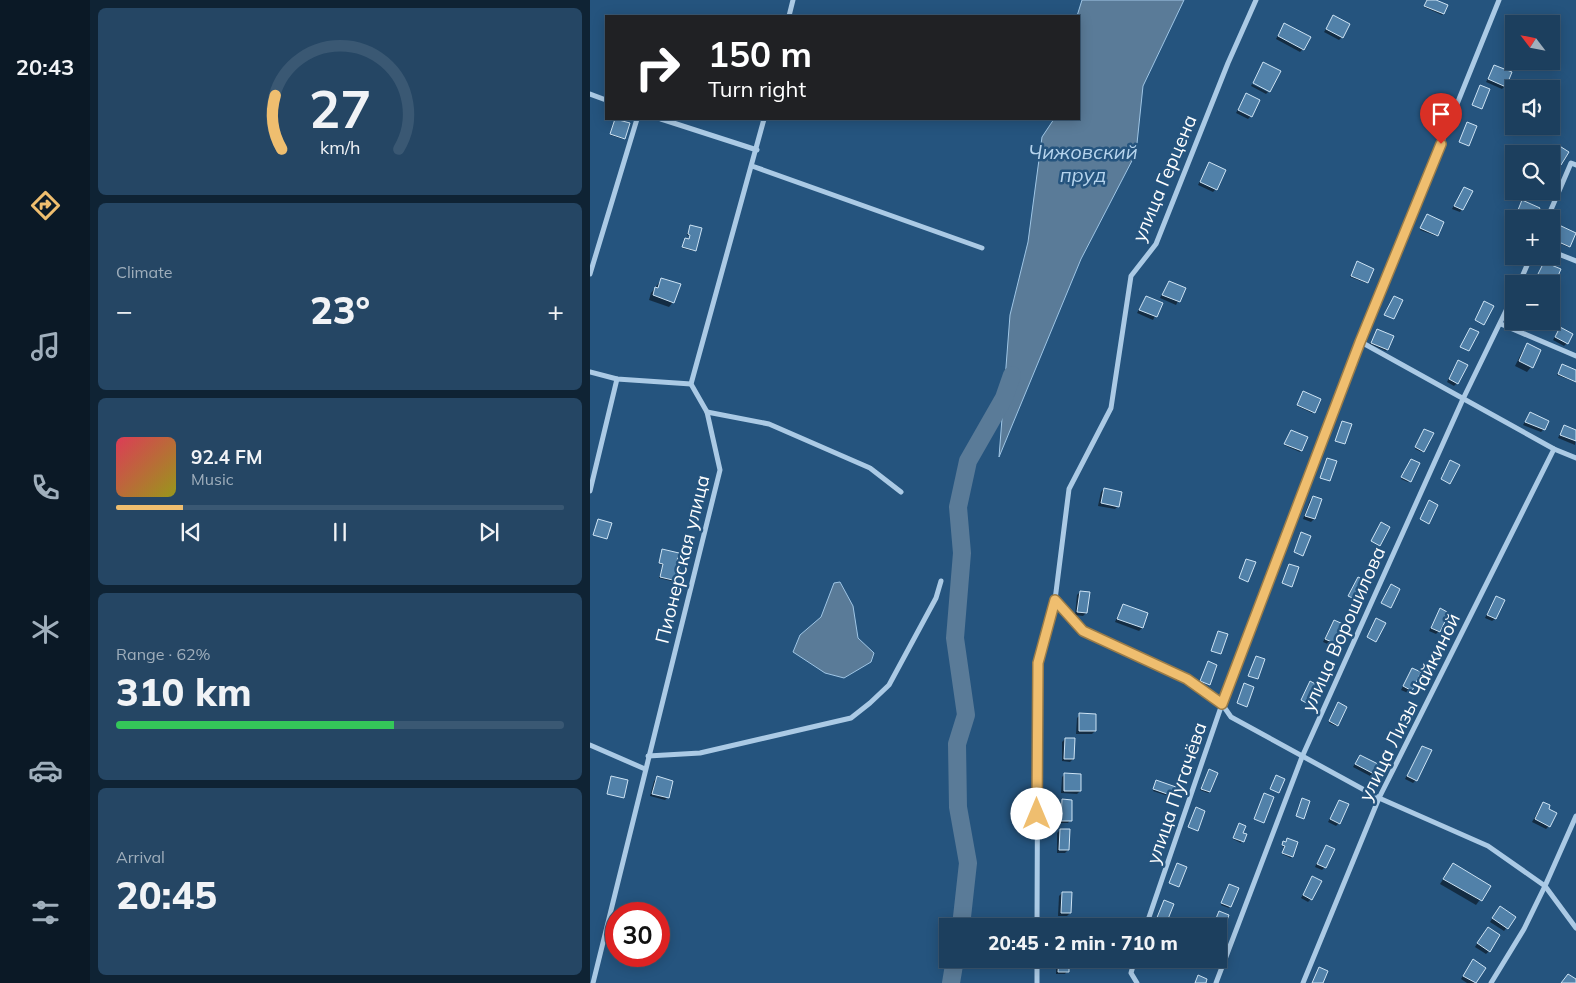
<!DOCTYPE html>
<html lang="en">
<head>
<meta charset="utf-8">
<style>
  body { margin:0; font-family:Mulish,sans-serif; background:#254664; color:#f1f3f6; height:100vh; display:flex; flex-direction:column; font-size:19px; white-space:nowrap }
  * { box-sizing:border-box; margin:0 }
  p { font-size:16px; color:#a0afbc }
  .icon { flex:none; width:28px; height:28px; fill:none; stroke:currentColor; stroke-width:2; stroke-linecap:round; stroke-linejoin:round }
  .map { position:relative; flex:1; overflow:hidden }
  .drawer { display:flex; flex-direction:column; gap:8px; padding:8px; background:#0f2334; width:500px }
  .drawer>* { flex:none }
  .guide { position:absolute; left:15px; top:15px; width:475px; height:105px; border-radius:0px; box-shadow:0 2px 12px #0003,0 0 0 1px #3a5873; background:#202124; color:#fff; overflow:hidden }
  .needle { width:32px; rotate:302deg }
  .fabs { position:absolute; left:915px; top:15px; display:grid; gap:10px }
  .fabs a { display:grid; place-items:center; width:55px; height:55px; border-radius:0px; background:#1c3f5e; box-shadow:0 2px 12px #0003,0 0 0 1px #3a5873; font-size:25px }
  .speed { position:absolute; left:15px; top:902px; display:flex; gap:10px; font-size:25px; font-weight:700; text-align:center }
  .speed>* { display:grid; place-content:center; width:65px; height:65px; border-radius:50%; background:#1c3f5e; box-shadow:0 2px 12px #0003,0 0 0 1px #3a5873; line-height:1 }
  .speed .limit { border:8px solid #d22; background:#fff; color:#111 }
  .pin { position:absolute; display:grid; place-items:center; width:42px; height:42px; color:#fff; margin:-51px -21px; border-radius:50% 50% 50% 0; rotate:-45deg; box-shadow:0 0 5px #0007 }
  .pin .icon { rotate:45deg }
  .me { position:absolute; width:55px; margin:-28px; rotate:0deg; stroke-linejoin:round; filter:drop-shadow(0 0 4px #0008) }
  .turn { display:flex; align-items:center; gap:18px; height:105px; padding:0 20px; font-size:22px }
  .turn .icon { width:65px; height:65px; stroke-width:2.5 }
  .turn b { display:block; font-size:35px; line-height:42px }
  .big { font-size:38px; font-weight:800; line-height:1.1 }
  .drawer .card { flex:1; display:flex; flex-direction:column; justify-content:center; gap:8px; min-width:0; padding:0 18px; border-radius:8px; background:#254664 }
  .drawer .dial { align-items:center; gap:0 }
  .dial svg { height:130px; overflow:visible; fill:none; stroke:#3a5873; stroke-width:7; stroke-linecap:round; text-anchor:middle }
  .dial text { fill:#f1f3f6; stroke:none }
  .song { display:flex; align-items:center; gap:15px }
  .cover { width:60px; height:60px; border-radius:8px; background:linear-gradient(135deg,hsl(350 70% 55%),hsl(60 70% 35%)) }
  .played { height:5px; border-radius:2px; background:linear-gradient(90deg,#efbe6f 15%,#3a5873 15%) }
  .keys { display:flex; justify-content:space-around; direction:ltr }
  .heat { display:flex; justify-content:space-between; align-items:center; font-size:28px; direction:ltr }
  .charge { height:8px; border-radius:4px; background:linear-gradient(90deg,#34c759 62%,#3a5873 0) }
  .trip { position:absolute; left:349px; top:918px; width:288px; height:50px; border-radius:0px; background:#1c3f5e; box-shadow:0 2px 12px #0003,0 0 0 1px #3a5873; font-weight:800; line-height:50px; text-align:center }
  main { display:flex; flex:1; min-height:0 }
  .tabs { display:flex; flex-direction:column; width:90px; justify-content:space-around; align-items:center; background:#0b1926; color:#a0afbc }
  .tabs .icon { width:35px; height:35px }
  .tabs .current { color:#efbe6f }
  .tabs b { font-size:22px; color:#f1f3f6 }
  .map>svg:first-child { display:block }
</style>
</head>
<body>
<main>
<nav class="tabs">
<b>20:43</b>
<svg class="icon current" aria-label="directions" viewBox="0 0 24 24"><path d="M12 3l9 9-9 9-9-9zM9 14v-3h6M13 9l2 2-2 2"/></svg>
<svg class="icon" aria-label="music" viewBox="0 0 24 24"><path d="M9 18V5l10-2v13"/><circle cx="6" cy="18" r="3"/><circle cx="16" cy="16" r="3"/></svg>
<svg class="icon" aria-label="phone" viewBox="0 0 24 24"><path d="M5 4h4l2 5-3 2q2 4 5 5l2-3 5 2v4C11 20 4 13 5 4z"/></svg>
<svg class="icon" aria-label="climate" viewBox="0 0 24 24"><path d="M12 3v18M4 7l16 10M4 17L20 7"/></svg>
<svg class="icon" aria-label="car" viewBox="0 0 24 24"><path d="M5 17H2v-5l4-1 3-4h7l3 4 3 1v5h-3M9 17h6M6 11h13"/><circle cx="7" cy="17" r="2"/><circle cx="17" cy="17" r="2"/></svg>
<svg class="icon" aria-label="filters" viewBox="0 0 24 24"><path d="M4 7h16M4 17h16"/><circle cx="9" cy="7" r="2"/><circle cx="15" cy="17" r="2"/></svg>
</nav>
<section class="drawer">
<div class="card dial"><svg viewBox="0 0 100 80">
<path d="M14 69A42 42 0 1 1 86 69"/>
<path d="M14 69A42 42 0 0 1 10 36" stroke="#efbe6f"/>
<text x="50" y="56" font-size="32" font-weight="700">27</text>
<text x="50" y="72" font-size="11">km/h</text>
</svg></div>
<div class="card"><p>Climate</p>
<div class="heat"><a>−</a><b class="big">23°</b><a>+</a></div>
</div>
<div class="card">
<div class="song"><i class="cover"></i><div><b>92.4 FM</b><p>Music</p></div></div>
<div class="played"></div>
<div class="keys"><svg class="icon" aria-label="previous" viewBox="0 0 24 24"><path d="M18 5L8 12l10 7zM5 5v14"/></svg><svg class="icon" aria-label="pause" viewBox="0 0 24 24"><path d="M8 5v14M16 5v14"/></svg><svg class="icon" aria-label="next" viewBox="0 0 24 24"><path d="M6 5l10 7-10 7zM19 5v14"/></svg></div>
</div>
<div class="card"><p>Range · 62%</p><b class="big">310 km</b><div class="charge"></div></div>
<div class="card"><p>Arrival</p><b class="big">20:45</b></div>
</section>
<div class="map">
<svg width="986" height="983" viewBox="0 0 986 983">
  <rect width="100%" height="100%" fill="#25547e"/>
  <g fill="#5a7b98" stroke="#9fc6e6">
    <path d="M492,0H594L553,86L546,153L491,259L409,457L420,315L438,242L452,137L464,119H489V16H487Z"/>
    <path d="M250,582L263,606L268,638L284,653L281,662L254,678L235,673L203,652L210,635L231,617L244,583Z"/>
  </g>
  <g fill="#0007">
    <path d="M837,0H843L856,5L853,14L852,15L834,7Z"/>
    <path d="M744,17L752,37L749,40L734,32Z"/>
    <path d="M694,25L713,49L710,52L686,39Z"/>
    <path d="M919,26L924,28V40L914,36Z"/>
    <path d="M905,66L915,86L912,89L896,82Z"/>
    <path d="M662,84L678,92L676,94L661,86Z"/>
    <path d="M656,95L661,116L658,119L646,113Z"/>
    <path d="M25,120L34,138L33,139L20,135Z"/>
    <path d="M961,156L970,164L967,167L961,164Z"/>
    <path d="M619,164L626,189L623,192L608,185Z"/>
    <path d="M874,188L872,209L870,212L862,209Z"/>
    <path d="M836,217L847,235L846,236L830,230Z"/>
    <path d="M100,227L105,250L103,251L92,248L94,241H99L100,236L97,235Z"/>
    <path d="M968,228L979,246L978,247L962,240Z"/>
    <path d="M766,264L777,282L776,283L760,277Z"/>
    <path d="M72,279L83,302L79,307L59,300L61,293Z"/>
    <path d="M579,282L594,289L586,305L570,298Z"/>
    <path d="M556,297L571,304L563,320L547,313Z"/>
    <path d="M932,321H947L943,326Z"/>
    <path d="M970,329L977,343L974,346L963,340Z"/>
    <path d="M787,330L802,337L796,351L780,344Z"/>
    <path d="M937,345L941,367L937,372L925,366L933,350Z"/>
    <path d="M866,365L867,383L864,386L857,382Z"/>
    <path d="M972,366L986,372L985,382L967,375Z"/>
    <path d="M713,394L723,412L722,413L707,406Z"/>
    <path d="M940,414L954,429L951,432L933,425Z"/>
    <path d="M974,426L986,432L985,445L968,438Z"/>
    <path d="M833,431V451L832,452L825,449Z"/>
    <path d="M700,432L716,438L710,452L694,445Z"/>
    <path d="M821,460L828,464L818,482L811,479Z"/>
    <path d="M514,489L528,506L525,509L508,506L511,492Z"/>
    <path d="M723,497L724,519L721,522L713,519L720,500Z"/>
    <path d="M72,552L86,562L85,582L69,578L73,565L69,564Z"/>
    <path d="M490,592L496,613L493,616L485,615L487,595Z"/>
    <path d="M906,597L905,619L902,621L895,618Z"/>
    <path d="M534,605L557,614L552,628L549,631L525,622L531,608Z"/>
    <path d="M850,610L849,631L846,634L839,631Z"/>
    <path d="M744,621L743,642L740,645L733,642Z"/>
    <path d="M822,669L821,690L818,693L811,690Z"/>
    <path d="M747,705V725L746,726L739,723Z"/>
    <path d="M490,715L505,731L502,734H486L487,718Z"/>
    <path d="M475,739L483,759L480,762L472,761V742Z"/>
    <path d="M833,747L826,780L823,783L815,779Z"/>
    <path d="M770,756L783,773L780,776L763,767Z"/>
    <path d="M619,770V792L618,793L610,790Z"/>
    <path d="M475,774L490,791L487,794L471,793L472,777Z"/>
    <path d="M67,778L78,797L75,800L60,796L64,781Z"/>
    <path d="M566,782L585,787L582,796L581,797L563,791Z"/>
    <path d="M473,801L480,820L478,823H469L470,804Z"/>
    <path d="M750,801L749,823L746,826L738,822Z"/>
    <path d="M953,803L959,826L956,829L942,822Z"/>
    <path d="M649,825L651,834L655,835L651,843L643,839Z"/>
    <path d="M470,830L478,850L475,853H467V833Z"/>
    <path d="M707,843L701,858L692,854L694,847L692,846L693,844Z"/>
    <path d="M736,846L735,867L732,870L725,867Z"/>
    <path d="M863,864L900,886L886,905L850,884Z"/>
    <path d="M723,878L721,899L718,902L711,898Z"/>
    <path d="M638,886L647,888L639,908L631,905Z"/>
    <path d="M472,893L480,913L477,916H468L469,896Z"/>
    <path d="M908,910L925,917L914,931L900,922Z"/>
    <path d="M895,931L899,951L896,954L885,947Z"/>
    <path d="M466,959H478L477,971L475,974H466Z"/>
    <path d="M881,964L894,968L884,983H877L871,979Z"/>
  </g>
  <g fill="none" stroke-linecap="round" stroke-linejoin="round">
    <g stroke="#5a7b98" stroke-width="18">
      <path d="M371,926L378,863L368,807L367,744L376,715L365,638L372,553L368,507L378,461L414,398L422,375"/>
      <path d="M361,983L365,959"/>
    </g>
  </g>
  <g fill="#5181a9" stroke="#cde3f4">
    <path d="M837,0H846L858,5L854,14L834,6Z"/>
    <path d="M743,15L760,24L753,38L736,29Z"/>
    <path d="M694,23L721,37L714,50L688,36Z"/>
    <path d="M919,25L924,27V38L915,35Z"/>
    <path d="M673,62L691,71L680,92L663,83Z"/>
    <path d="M904,65L922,72L916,87L898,79Z"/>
    <path d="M890,85L900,89L892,109L882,105Z"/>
    <path d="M656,93L670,100L662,117L648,110Z"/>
    <path d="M25,119L40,123L35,139L20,134Z"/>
    <path d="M877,122L887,126L879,146L869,142Z"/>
    <path d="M968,145L979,152L971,165L961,159V156Z"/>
    <path d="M619,162L636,170L627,190L610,182Z"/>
    <path d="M874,187L883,191L873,210L864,206Z"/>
    <path d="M932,200L950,208L945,219H936L926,215Z"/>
    <path d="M837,214L854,222L848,236L830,228Z"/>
    <path d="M100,225L112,228L106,251L92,247L95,238L99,239L100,235L98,234Z"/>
    <path d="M969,225L986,233L980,247L962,239Z"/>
    <path d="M924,235V252L917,249Z"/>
    <path d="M767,261L784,269L778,283L761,276Z"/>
    <path d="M954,262L971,269L965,283L947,276Z"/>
    <path d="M71,278L91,284L84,303L63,295L65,287L68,288Z"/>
    <path d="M579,281L596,288L590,302L572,295Z"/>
    <path d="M556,296L573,303L567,317L549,310Z"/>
    <path d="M804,296L813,300L804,319L794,315Z"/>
    <path d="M894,301L904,306L894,325L885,320Z"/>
    <path d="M970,327L983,334L978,344L965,337Z"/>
    <path d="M880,328L889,332L879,351L870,347Z"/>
    <path d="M787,329L804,336L798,350L781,343Z"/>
    <path d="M937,343L951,350L943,368L929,361Z"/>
    <path d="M868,360L878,365L868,384L859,379Z"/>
    <path d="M972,364L986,370V382L968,374Z"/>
    <path d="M713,391L731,399L725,413L707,405Z"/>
    <path d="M940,412L959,421L955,430L935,422Z"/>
    <path d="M752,421L762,424L755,444L745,441Z"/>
    <path d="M974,425L986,430V441L970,435Z"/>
    <path d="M834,429L844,433L834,452L825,447Z"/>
    <path d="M701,430L718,437L712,451L694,444Z"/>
    <path d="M737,458L747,461L740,481L730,478Z"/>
    <path d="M821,459L830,463L821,482L811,477Z"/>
    <path d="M860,460L870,465L860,484L851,479Z"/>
    <path d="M514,488L532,492L529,507L511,503Z"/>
    <path d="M723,496L732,499L725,519L715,516Z"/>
    <path d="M839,500L848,505L839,524L830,519Z"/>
    <path d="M8,519L22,523L17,539L3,535Z"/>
    <path d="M791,522L800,527L790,546L781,541Z"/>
    <path d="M711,532L721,536L713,556L704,552Z"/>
    <path d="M72,549L89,553L87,561L92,562L87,581L70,577L73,564L69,563Z"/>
    <path d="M656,559L666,562L658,582L649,578Z"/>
    <path d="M699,564L709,567L702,587L692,583Z"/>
    <path d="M768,577L777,581L767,600L758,596Z"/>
    <path d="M801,584L810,589L801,608L791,603Z"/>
    <path d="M490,591L500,592L497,613L487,612Z"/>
    <path d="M906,596L915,600L906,619L897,615Z"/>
    <path d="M533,604L558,613L553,628L527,619Z"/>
    <path d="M850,608L859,613L850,632L841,628Z"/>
    <path d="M786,618L796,623L786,642L777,637Z"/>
    <path d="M744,620L753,624L744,643L735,639Z"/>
    <path d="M628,631L638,634L631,654L621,651Z"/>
    <path d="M666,656L675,659L668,679L658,676Z"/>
    <path d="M618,661L627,665L620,685L610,681Z"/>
    <path d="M822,668L831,672L822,691L813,686Z"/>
    <path d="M720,681L729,686L720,705L711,700Z"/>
    <path d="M654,683L664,687L657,707L647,703Z"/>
    <path d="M748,702L757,707L748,726L739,721Z"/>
    <path d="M489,713L506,714V731H489Z"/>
    <path d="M475,738H485L484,759H474Z"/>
    <path d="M832,746L842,750L827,781L817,776Z"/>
    <path d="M770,755L788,764L784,774L765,764Z"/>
    <path d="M619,769L628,773L620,792L611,789Z"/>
    <path d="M474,773L491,774V791H474Z"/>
    <path d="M686,775L695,779L689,793L680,789Z"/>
    <path d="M21,776L38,780L34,798L17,794Z"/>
    <path d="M67,776L83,781L79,798L62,794Z"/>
    <path d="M566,780L586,787L583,796L563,789Z"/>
    <path d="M674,793L684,797L674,823L664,819Z"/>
    <path d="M712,798L720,801L714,819L706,816Z"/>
    <path d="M472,799L482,800V821H471Z"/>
    <path d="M749,800L759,804L750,824L740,819Z"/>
    <path d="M953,802L960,805L959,809L967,813L960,827L945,819Z"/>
    <path d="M606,807L615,811L608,831L598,827Z"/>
    <path d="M649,823L656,826L653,833L657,834L654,842L643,838Z"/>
    <path d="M470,829H480L479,850H469Z"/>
    <path d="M697,838L708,842L703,857L692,853L695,846L692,845L693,841L696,842Z"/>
    <path d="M736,845L745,849L736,868L727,864Z"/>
    <path d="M587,863L597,867L589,887L579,883Z"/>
    <path d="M863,863L901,886L892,901L853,879Z"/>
    <path d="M722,876L732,881L722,900L713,895Z"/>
    <path d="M639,884L649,888L641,907L631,903Z"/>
    <path d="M472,892H482L481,913H471Z"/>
    <path d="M574,900L584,904L576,924L566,920Z"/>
    <path d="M910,906L926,917L918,929L902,918Z"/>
    <path d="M629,911L639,915L631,935L628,933V926H623Z"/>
    <path d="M898,927L910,935L900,952L887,943Z"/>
    <path d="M469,959H479V972H468Z"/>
    <path d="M611,959H622L619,967L610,963Z"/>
    <path d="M883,959L896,968L886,983L873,976Z"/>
    <path d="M729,967L738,971L733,983H722Z"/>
    <path d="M978,974L986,979V983H971Z"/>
    <path d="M608,975L617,979L616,983H605Z"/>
  </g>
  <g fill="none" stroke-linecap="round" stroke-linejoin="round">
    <g stroke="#abcae5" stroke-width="5">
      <path d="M199,16L203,0"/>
      <path d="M0,94L16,100"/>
      <path d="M71,119L167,150"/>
      <path d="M162,166L392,248"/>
      <path d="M957,219L981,163L986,165"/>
      <path d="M961,251L986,261"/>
      <path d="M0,274L47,119"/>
      <path d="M929,284L941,256"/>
      <path d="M911,324L986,356"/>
      <path d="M771,342L964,449L986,458"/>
      <path d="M0,372L27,379L101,384"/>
      <path d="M117,412L179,424L280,468L311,492"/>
      <path d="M0,491L27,379"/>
      <path d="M465,600L493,631L597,679L632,704L641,717L789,798L898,846L955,886L986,928"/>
      <path d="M0,745L55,769"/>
      <path d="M58,756L110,753L261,718L280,703L299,685L346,598L351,581"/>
      <path d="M447,926L448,663L465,600L479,489L521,408L541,276L566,244L638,63L666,0"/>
      <path d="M556,926L632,704L771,342L909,0"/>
      <path d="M545,959L541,973L547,983"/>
      <path d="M3,983L130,470L117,412L101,384L174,119"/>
      <path d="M447,983V959"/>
      <path d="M626,983L712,757L873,399L924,294"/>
      <path d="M713,983L789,798L964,449"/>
      <path d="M901,983L934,929L955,886L986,816"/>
    </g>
  </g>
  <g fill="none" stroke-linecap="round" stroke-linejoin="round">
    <defs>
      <path id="route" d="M447,814L448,663L465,600L493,631L597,679L632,704L770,342L851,144"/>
    </defs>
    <use href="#route" stroke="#9b7c48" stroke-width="12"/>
    <use href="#route" stroke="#efbe6f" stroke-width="9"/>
  </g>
  <g text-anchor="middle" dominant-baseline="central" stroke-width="5" stroke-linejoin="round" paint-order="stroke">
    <g font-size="19" fill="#fff" stroke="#25547e">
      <text transform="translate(574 178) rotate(-67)">улица Герцена</text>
      <text transform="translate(92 559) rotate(-76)">Пионерская улица</text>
      <text transform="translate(753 629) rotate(-66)">улица Ворошилова</text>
      <text transform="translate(819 707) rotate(-64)">улица Лизы Чайкиной</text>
      <text transform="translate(586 793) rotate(-71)">улица Пугачёва</text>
    </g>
    <g font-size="20" font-style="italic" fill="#b6d4ed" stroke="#25547e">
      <text x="493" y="151">Чижовский<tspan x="493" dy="23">пруд</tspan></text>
    </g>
  </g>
</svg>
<div class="fabs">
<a><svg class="needle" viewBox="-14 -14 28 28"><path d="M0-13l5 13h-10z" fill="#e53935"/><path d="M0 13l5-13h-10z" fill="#a0afbc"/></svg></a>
<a><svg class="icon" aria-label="sound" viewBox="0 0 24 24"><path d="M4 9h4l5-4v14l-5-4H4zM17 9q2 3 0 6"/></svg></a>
<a><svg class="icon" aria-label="search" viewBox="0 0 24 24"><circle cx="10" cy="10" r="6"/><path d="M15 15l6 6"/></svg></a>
<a>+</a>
<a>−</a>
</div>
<div class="speed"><div class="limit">30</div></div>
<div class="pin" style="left:851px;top:144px;background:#d93025"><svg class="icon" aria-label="arrive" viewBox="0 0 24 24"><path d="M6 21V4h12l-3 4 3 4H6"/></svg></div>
<svg class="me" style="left:447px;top:814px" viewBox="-20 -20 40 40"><circle r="19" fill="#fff"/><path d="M0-13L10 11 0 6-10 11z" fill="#efbe6f"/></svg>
<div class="trip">20:45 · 2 min · 710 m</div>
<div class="guide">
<div class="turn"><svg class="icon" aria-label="right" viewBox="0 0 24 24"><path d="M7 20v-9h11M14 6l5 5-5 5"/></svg><div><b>150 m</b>Turn right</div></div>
</div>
</div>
</main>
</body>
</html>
